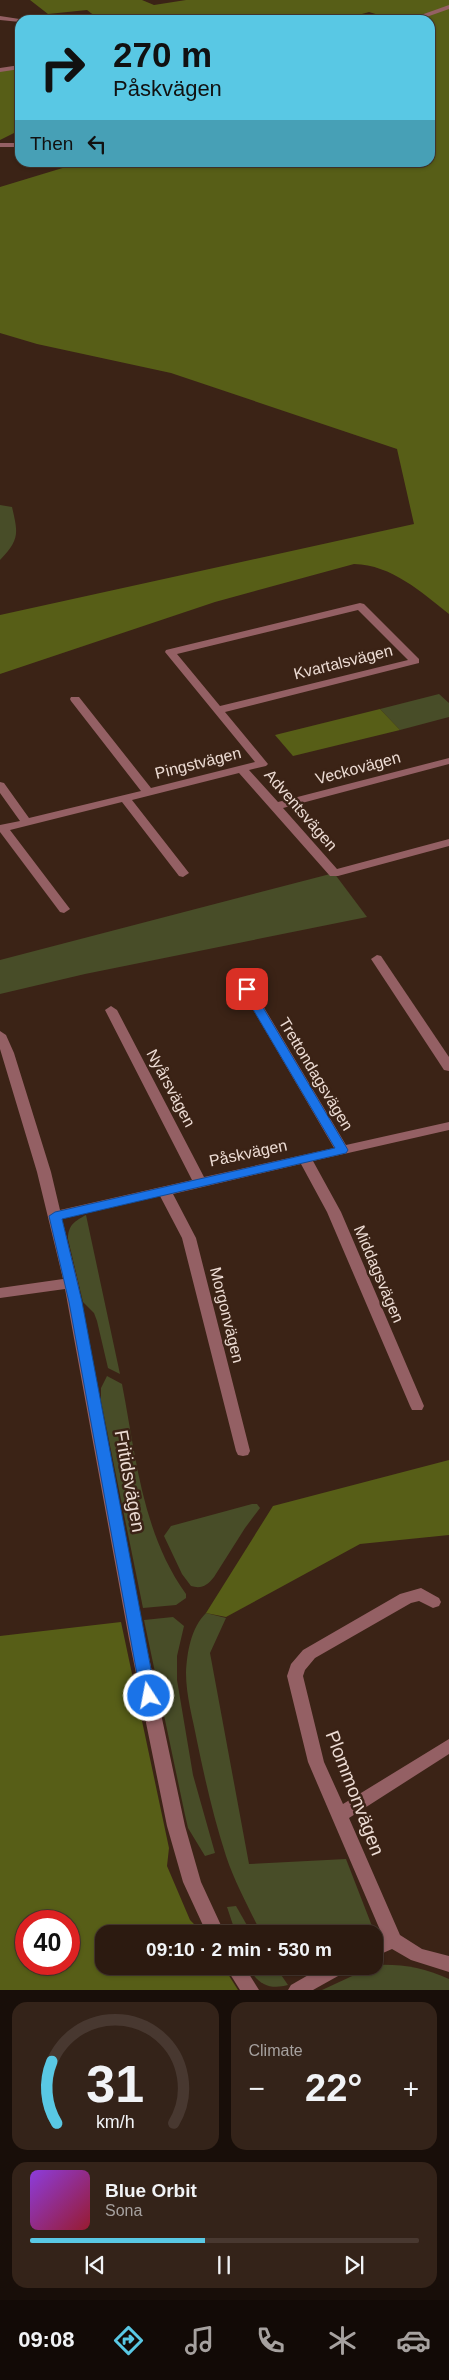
<!DOCTYPE html>
<html lang="en">
<head>
<meta charset="utf-8">
<style>
  body { margin:0; font-family:Arial,sans-serif; background:#342319; color:#f1f3f6; height:100vh; display:flex; flex-direction:column; font-size:19px; white-space:nowrap }
  * { box-sizing:border-box; margin:0 }
  p { font-size:16px; color:#a6a19f }
  .icon { flex:none; width:28px; height:28px; fill:none; stroke:currentColor; stroke-width:2; stroke-linecap:round; stroke-linejoin:round }
  .map { position:relative; height:1990px; overflow:hidden }
  .panel { display:flex; flex-direction:column; gap:12px; padding:12px; background:#180e09; flex:1 }
  .panel>* { flex:none }
  .banner { position:absolute; left:15px; top:15px; width:420px; height:152px; border-radius:15px; box-shadow:0 1px 4px #0004,0 0 0 1px #483830; background:#59c8e4; color:#111; overflow:hidden }
  .speed { position:absolute; left:15px; top:1910px; display:flex; gap:10px; font-size:25px; font-weight:700; text-align:center }
  .speed>* { display:grid; place-content:center; width:65px; height:65px; border-radius:50%; background:#2c1a10; box-shadow:0 1px 4px #0004,0 0 0 1px #483830; line-height:1 }
  .speed .limit { border:8px solid #d22; background:#fff; color:#111 }
  .pin { position:absolute; display:grid; place-items:center; width:42px; height:42px; color:#fff; margin:-21px; border-radius:10px; box-shadow:0 2px 8px #0006 }
  .me { position:absolute; width:55px; margin:-28px; rotate:349deg; stroke-linejoin:round; filter:drop-shadow(0 0 4px #0008) }
  .turn { display:flex; align-items:center; gap:18px; height:105px; padding:0 15px; font-size:22px }
  .turn .icon { width:65px; height:65px; stroke-width:2.5 }
  .turn b { display:block; font-size:35px; line-height:42px }
  .then { display:flex; align-items:center; height:48px; padding:0 15px; background:#0003; gap:10px; font-size:19px }
  .big { font-size:38px; font-weight:700; line-height:1.1 }
  .panel .card { flex:1; display:flex; flex-direction:column; justify-content:center; gap:8px; min-width:0; padding:0 18px; border-radius:15px; background:#342319 }
  .panel .dial { align-items:center; gap:0 }
  .dial svg { height:130px; overflow:visible; fill:none; stroke:#483830; stroke-width:7; stroke-linecap:round; text-anchor:middle }
  .dial text { fill:#f1f3f6; stroke:none }
  .song { display:flex; align-items:center; gap:15px }
  .cover { width:60px; height:60px; border-radius:8px; background:linear-gradient(135deg,hsl(270 70% 55%),hsl(350 70% 35%)) }
  .played { height:5px; border-radius:2px; background:linear-gradient(90deg,#59c8e4 45%,#483830 45%) }
  .keys { display:flex; justify-content:space-around; direction:ltr }
  .heat { display:flex; justify-content:space-between; align-items:center; font-size:28px; direction:ltr }
  .panel .tiles { flex:1; display:grid; gap:12px; grid-template-columns:1fr 1fr }
  .card:last-child { grid-column:span 2 }
  .trip { position:absolute; left:95px; top:1925px; width:288px; height:50px; border-radius:15px; background:#2c1a10; box-shadow:0 1px 4px #0004,0 0 0 1px #483830; font-weight:700; line-height:50px; text-align:center }
  .tabs { display:flex; height:80px; justify-content:space-around; align-items:center; background:#120a06; color:#a6a19f }
  .tabs .icon { width:35px; height:35px }
  .tabs .active { color:#59c8e4 }
  .tabs b { font-size:22px; color:#f1f3f6 }
  .map>svg:first-child { display:block }
</style>
</head>
<body>
<div class="map">
<svg width="449" height="1990" viewBox="0 0 449 1990">
  <rect width="100%" height="100%" fill="#3b2316"/>
  <g fill="#484d28">
    <path d="M0,505L12,507C18,533 20,539 0,560Z"/>
    <path d="M439,694L449,703V717L400,730L380,709Z"/>
    <path d="M334,873L367,917L85,974L0,994V960Z"/>
    <path d="M86,1215L120,1374L108,1368L97,1321L94,1313L83,1302L68,1239C68,1225 75,1221 86,1215Z"/>
    <path d="M107,1376L122,1384C136,1456 142,1533 186,1594V1598L176,1605L143,1608L101,1401V1388Z"/>
    <path d="M252,1504H257L260,1508L245,1528L214,1577C207,1586 201,1589 191,1586L182,1574L164,1536L171,1526Z"/>
    <path d="M206,1613L226,1618L210,1653L249,1864L346,1859L377,1939L374,1940V1934L261,1933C249,1908 235,1883 226,1856C214,1819 205,1780 197,1741C193,1719 186,1696 186,1673C187,1652 191,1628 206,1613Z"/>
    <path d="M173,1617L184,1626L177,1656V1680L193,1775L215,1853L205,1856L188,1828L185,1815L144,1620Z"/>
    <path d="M236,1906L252,1934H236L227,1907Z"/>
    <path d="M376,1965C403,1964 424,1968 449,1979V1990H322Z"/>
    <path d="M248,1966H275L288,1985C269,1990 257,1984 248,1966Z"/>
  </g>
  <g fill="#575e17" fill-rule="evenodd">
    <path d="M30,0H142L154,5L186,0H449V614C421,592 392,565 354,564L215,602L0,674V615L414,524L397,449L171,373L37,344L0,333V187L79,163L430,162V20H395L369,12L341,20H100L87,10L48,14Z"/>
    <path d="M20,68V130L0,140V71Z"/>
    <path d="M380,709L400,730L293,756L275,735Z"/>
    <path d="M449,1460V1535L360,1544L226,1617L206,1613L273,1506Z"/>
    <path d="M121,1622L169,1848L167,1866L190,1920L204,1934H104V1966H223L238,1990H0V1636ZM26,1921H69V1964H26Z"/>
  </g>
  <g fill="none" stroke-linecap="round" stroke-linejoin="round">
    <g fill="#946064" fill-rule="evenodd">
      <path d="M449,5V9L418,20H407Z"/>
      <path d="M0,16L26,20H20V22L0,20Z"/>
      <path d="M20,65V69L0,72V68Z"/>
      <rect x="0" y="143" width="20" height="4"/>
      <path d="M360,603L364,604L419,659V663L225,712L268,764L266,766L249,770L278,802L449,758V764L283,808L337,869L449,839V846L338,876H330L239,773L132,800L189,873L183,877L179,876L122,802L10,830L70,909L64,913L60,912L0,832V825L20,821L0,793V782L4,783L29,818L141,791L71,701L70,699L71,697H79L151,788L255,762L165,652L166,650ZM358,610L408,660L220,706L177,654Z"/>
      <path d="M377,955L381,956L449,1057V1071L444,1070L371,959Z"/>
      <path d="M247,985L253,989L346,1145L449,1122V1130L313,1161L341,1212L424,1406L422,1410H412L410,1406L327,1212L301,1164L173,1194L196,1238L250,1451L248,1455L243,1456L238,1455L236,1451L182,1238L160,1196L62,1219L78,1283L145,1639L185,1826L201,1882L225,1934H207L183,1882L167,1826L129,1639L65,1289L0,1298V1288L63,1279L37,1172L0,1049V1031L6,1035L14,1053L51,1172L60,1210L192,1180L105,1010L111,1006L117,1010L204,1177L334,1148L241,989Z"/>
      <path d="M421,1588L439,1598L441,1602L439,1606L433,1608L419,1601L411,1603L315,1658L305,1670L303,1676L324,1762L343,1804L449,1739V1754L349,1818L400,1935L422,1949L449,1956V1972L411,1960L392,1949L374,1957V1941L383,1937L308,1762L287,1676L291,1664L303,1650L400,1594Z"/>
      <path d="M225,1966H244L259,1990H240Z"/>
      <path d="M324,1966H350L347,1971L313,1990H288L291,1985Z"/>
    </g>
  </g>
  <path fill="#1a73e8" stroke="#114b97" d="M247,986L252,989L348,1150L346,1153L62,1219L82,1302L156,1696L154,1700L149,1702L143,1700L141,1696L69,1302L49,1216L55,1212L335,1148L241,989Z"/>
  <g text-anchor="middle" dominant-baseline="central" stroke-width="5" stroke-linejoin="round" paint-order="stroke">
    <g font-size="16" fill="#eddcd4" stroke="#3b2316">
      <text transform="translate(343 662) rotate(-14)">Kvartalsvägen</text>
      <text transform="translate(198 763) rotate(-14)">Pingstvägen</text>
      <text transform="translate(358 768) rotate(-15)">Veckovägen</text>
      <text transform="translate(301 810) rotate(49)">Adventsvägen</text>
      <text transform="translate(316 1074) rotate(59)">Trettondagsvägen</text>
      <text transform="translate(171 1088) rotate(62)">Nyårsvägen</text>
      <text transform="translate(248 1153) rotate(-12)">Påskvägen</text>
      <text transform="translate(379 1274) rotate(67)">Middagsvägen</text>
      <text transform="translate(227 1315) rotate(76)">Morgonvägen</text>
    </g>
    <g font-size="19" fill="#eddcd4" stroke="#3b2316">
      <text transform="translate(130 1481) rotate(80)">Fritidsvägen</text>
      <text transform="translate(355 1793) rotate(69)">Plommonvägen</text>
    </g>
  </g>
</svg>
<div class="speed"><div class="limit">40</div></div>
<div class="pin" style="left:247px;top:989px;background:#d93025"><svg class="icon" aria-label="arrive" viewBox="0 0 24 24"><path d="M6 21V4h12l-3 4 3 4H6"/></svg></div>
<svg class="me" style="left:149px;top:1696px" viewBox="-20 -20 40 40"><circle r="17" fill="#1a73e8" stroke="#fff" stroke-width="3"/><path d="M0-11L8 9 0 5-8 9z" fill="#fff"/></svg>
<div class="trip">09:10 · 2 min · 530 m</div>
<div class="banner">
<div class="turn"><svg class="icon" aria-label="right" viewBox="0 0 24 24"><path d="M7 20v-9h11M14 6l5 5-5 5"/></svg><div><b>270 m</b>Påskvägen</div></div>
<div class="then">Then<svg class="icon" aria-label="left" viewBox="0 0 24 24"><path d="M17 20v-9H6M10 6l-5 5 5 5"/></svg></div>
</div>
</div>
<section class="panel">
<div class="tiles">
<div class="card dial"><svg viewBox="0 0 100 80">
<path d="M14 69A42 42 0 1 1 86 69"/>
<path d="M14 69A42 42 0 0 1 11 31" stroke="#59c8e4"/>
<text x="50" y="56" font-size="32" font-weight="700">31</text>
<text x="50" y="72" font-size="11">km/h</text>
</svg></div>
<div class="card"><p>Climate</p>
<div class="heat"><a>−</a><b class="big">22°</b><a>+</a></div>
</div>
<div class="card">
<div class="song"><i class="cover"></i><div><b>Blue Orbit</b><p>Sona</p></div></div>
<div class="played"></div>
<div class="keys"><svg class="icon" aria-label="previous" viewBox="0 0 24 24"><path d="M18 5L8 12l10 7zM5 5v14"/></svg><svg class="icon" aria-label="pause" viewBox="0 0 24 24"><path d="M8 5v14M16 5v14"/></svg><svg class="icon" aria-label="next" viewBox="0 0 24 24"><path d="M6 5l10 7-10 7zM19 5v14"/></svg></div>
</div>
</div>
</section>
<nav class="tabs">
<b>09:08</b>
<svg class="icon active" aria-label="directions" viewBox="0 0 24 24"><path d="M12 3l9 9-9 9-9-9zM9 14v-3h6M13 9l2 2-2 2"/></svg>
<svg class="icon" aria-label="music" viewBox="0 0 24 24"><path d="M9 18V5l10-2v13"/><circle cx="6" cy="18" r="3"/><circle cx="16" cy="16" r="3"/></svg>
<svg class="icon" aria-label="phone" viewBox="0 0 24 24"><path d="M5 4h4l2 5-3 2q2 4 5 5l2-3 5 2v4C11 20 4 13 5 4z"/></svg>
<svg class="icon" aria-label="climate" viewBox="0 0 24 24"><path d="M12 3v18M4 7l16 10M4 17L20 7"/></svg>
<svg class="icon" aria-label="car" viewBox="0 0 24 24"><path d="M5 17H2v-5l4-1 3-4h7l3 4 3 1v5h-3M9 17h6M6 11h13"/><circle cx="7" cy="17" r="2"/><circle cx="17" cy="17" r="2"/></svg>
</nav>
</body>
</html>
